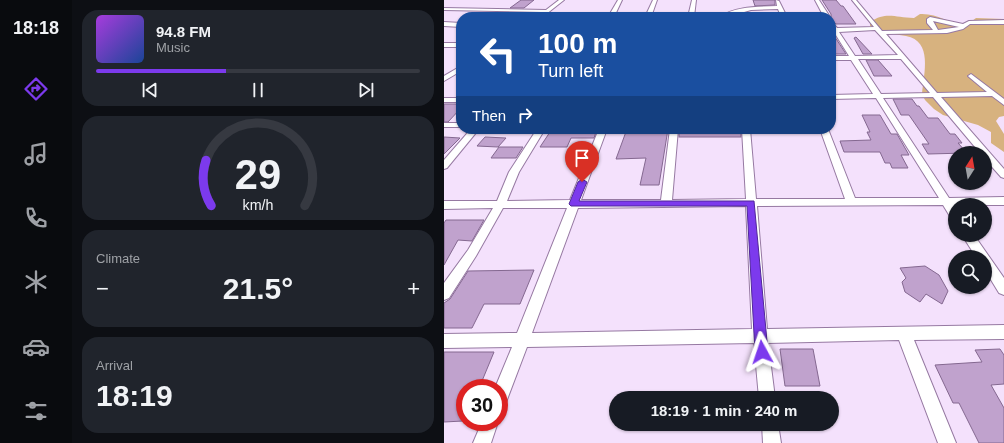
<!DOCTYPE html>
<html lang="en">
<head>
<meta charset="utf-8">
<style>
  body { margin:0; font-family:Arial,sans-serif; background:#20242c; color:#f1f3f6; height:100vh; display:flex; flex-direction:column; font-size:15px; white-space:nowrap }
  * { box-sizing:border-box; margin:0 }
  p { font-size:13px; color:#9ea1a6 }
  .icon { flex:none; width:22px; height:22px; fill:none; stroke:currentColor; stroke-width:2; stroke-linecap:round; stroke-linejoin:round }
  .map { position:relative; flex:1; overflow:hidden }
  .side { display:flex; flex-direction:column; gap:10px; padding:10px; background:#0d0f14; width:372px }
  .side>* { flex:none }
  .banner { position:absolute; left:12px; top:12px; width:380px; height:122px; border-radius:16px; box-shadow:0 1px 3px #0004; background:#1a4fa0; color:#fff; overflow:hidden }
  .needle { width:26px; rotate:11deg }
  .buttons { position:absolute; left:504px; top:146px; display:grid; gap:8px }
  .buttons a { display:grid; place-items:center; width:44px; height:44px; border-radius:50%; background:#171b24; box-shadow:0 1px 3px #0004; font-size:20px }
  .speed { position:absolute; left:12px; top:379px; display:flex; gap:8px; font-size:20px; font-weight:700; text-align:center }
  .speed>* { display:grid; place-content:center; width:52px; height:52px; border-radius:50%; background:#171b24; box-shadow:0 1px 3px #0004; line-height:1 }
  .speed .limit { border:6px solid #d22; background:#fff; color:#111 }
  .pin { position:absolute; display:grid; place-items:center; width:34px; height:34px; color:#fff; margin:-41px -17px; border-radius:50% 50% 50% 0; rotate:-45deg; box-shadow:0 0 4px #0007 }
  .pin .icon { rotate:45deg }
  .me { position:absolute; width:44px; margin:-22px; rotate:355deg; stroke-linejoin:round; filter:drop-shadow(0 0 3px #0008) }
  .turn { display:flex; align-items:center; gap:14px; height:84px; padding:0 16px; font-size:18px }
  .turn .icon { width:52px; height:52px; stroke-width:2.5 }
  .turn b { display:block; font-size:28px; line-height:34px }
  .then { display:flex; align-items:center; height:38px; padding:0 16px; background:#0003; gap:8px; font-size:15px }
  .big { font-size:30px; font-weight:700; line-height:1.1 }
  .side .widget { flex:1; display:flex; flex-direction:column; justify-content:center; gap:6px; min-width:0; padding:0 14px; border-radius:16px; background:#20242c }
  .side .dial { align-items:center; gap:0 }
  .dial svg { height:104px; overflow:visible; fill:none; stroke:#363941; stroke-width:7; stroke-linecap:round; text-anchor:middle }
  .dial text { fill:#f1f3f6; stroke:none }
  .song { display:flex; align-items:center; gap:12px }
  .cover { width:48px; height:48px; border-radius:6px; background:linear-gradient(135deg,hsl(280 70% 55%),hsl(220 70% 35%)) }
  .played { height:4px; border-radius:2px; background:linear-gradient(90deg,#7c3aed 40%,#363941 40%) }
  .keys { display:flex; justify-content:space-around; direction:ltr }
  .heat { display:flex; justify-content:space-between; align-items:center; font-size:22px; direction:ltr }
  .trip { position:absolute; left:165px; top:391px; width:230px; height:40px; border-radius:20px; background:#171b24; box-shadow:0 1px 3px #0004; font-weight:700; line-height:40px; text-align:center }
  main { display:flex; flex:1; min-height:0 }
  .dock { display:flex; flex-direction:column; width:72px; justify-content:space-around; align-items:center; background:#090b0e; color:#9ea1a6 }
  .dock .icon { width:28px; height:28px }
  .dock .on { color:#7c3aed }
  .dock b { font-size:18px; color:#f1f3f6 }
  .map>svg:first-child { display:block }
</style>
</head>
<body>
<main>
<nav class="dock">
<b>18:18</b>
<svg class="icon on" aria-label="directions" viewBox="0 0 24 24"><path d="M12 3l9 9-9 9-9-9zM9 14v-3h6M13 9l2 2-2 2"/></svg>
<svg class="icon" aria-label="music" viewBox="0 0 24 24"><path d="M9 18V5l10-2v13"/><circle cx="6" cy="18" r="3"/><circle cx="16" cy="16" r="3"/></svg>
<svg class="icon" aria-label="phone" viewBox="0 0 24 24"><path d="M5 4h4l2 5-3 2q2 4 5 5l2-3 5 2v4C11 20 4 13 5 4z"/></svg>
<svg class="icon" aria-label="climate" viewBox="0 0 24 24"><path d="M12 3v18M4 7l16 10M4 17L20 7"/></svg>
<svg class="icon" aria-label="car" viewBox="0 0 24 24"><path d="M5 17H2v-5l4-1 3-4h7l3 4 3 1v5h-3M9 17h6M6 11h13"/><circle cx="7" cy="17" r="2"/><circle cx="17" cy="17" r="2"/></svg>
<svg class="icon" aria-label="filters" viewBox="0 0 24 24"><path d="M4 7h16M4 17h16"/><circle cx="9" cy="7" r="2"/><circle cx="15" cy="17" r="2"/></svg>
</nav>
<section class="side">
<div class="widget">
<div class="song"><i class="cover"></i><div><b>94.8 FM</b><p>Music</p></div></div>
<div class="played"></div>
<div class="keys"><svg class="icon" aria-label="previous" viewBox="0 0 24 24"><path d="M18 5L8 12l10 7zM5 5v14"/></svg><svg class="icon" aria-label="pause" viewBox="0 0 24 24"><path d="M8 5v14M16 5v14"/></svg><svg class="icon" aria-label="next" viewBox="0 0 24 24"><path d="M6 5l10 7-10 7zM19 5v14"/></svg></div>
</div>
<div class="widget dial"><svg viewBox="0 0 100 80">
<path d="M14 69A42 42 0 1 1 86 69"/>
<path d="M14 69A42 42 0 0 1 10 34" stroke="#7c3aed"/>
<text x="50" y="56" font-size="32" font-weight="700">29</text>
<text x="50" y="72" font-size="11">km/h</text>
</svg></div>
<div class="widget"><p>Climate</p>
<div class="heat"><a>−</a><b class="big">21.5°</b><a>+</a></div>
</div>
<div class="widget"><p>Arrival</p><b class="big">18:19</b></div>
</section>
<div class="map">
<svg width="560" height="443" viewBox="0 0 560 443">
  <rect width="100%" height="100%" fill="#f4e1fc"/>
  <path fill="#d7b27f" d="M476,14C495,13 507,26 527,24L528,21L532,18L560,19V116L555,117L552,121L560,134V152L547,143V132L534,125L499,115L490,109L481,100L478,94C480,73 489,41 462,36C449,34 437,33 426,26V22C443,11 451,18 470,18Z"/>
  <g fill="#c0a2cd" stroke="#846890">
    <path d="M77,0H90L80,8H66Z"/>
    <path d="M309,0H331V5L311,6Z"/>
    <path d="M378,0H392L397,6H399L412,24H392L387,20V14Z"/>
    <path d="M387,34H389L402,54H387Z"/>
    <path d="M412,37L428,54H419L410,38Z"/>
    <path d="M422,60H434L448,76H430Z"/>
    <path d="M449,99H468L473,106H475L484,118H494L506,134H511L518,143H514L523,153L484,154L478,144H485L465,115H457Z"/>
    <path d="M0,104H17V108L4,122H0Z"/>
    <path d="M418,115H436L447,134H453L465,155H457L464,168H448L446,163H441L436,152H400L396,141L427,140L423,132H426Z"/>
    <path d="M108,129H153L150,138H127L123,147H96Z"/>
    <path d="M183,129H224L215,185H196L202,158L172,159Z"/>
    <rect x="235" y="129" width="62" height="8"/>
    <path d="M0,137L16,138L0,154Z"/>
    <path d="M41,137L62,138L54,147L33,146Z"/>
    <path d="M55,147H79L72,158H47Z"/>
    <path d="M2,220H40L28,241L14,240L0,265V223Z"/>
    <path d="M481,266L495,275L504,291L498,304L482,294L476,302L461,292L458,282L462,278L456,268Z"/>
    <path d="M90,270L76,304H40L28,328H0V303L6,299L24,271Z"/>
    <path d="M336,349H369L376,386H341Z"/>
    <path d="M556,349L560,355V384L547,385L560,408V443H535L515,403H509L491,365L538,362L531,350Z"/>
    <path d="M0,352H50L38,381H36L33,388H21V417L19,421L0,422Z"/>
  </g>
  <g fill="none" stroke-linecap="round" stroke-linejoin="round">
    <defs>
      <g id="minor">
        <path d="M115,0H120L101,15H120L123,17H93L98,12L0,10V8L102,10Z"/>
        <path d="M174,0H178L170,17H164Z"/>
        <path d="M209,0H213L207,17H201Z"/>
        <path d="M248,0H252L250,17H244Z"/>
        <path d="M332,0L335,1L343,17H337L334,9L307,10L283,17H276C291,6 315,7 333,6Z"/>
        <path d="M371,0H375L386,17H380Z"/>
        <path d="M408,0H412L438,31L489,30L483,23V19L486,17L519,24L525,21L560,20V24H526L519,29L503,33L442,34L493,93L543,92L525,77L524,76L527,74L560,99V105L548,96L497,97L560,169V178L557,177L541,159V153H536L489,97L439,98L505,198L560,197V205H510L511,219L507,218L499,205L313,206L323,329L560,325V339L470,340L512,443H494L455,340L324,343L331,398H315L310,343L83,347L61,405L55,407V388H51L68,347L0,348V334L73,333L123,208H59L32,256L5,298L0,300V283L24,250L49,208L0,209V201H53L65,172L93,129H101L75,172L63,201L126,200L155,129H163L137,200H217L226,129H234L228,200L302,199L298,129H306L312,199H401L376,129H384L411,198H495L432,98L387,99V95L429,94L407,60H387V56H405L390,32H387V21L393,28L430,27ZM489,21L515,27L494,30ZM431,30L454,55L411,56L395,32ZM414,59H457L486,93L437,94ZM302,206L308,329L88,333L134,208Z"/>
        <path d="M0,22L17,23V27L0,26Z"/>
        <rect x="0" y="43" width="17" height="4"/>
        <path d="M17,66V71L0,81V76Z"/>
        <rect x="0" y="98" width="17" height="4"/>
        <rect x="0" y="123" width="17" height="4"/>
        <path d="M27,129H35L3,168L0,169V160Z"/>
        <path d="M518,235H530L560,278V295L555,293L541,270V257H532Z"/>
        <path d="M38,422H54L47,443H29Z"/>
        <path d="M318,424H334L337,443H319Z"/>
      </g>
    </defs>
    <use href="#minor" stroke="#9679a2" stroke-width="2"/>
    <use href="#minor" fill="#fff" fill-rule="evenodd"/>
  </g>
  <path fill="#7c3aed" stroke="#51269a" d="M138,179L143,182L135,201H310L324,352L322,356L318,358L313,356L311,352L303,206H127L125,204L134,182Z"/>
</svg>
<div class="buttons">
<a><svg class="needle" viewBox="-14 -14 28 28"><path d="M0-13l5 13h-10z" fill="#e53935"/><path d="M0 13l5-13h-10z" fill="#9ea1a6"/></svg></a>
<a><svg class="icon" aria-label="sound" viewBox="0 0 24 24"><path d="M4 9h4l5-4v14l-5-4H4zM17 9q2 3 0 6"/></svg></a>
<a><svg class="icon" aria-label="search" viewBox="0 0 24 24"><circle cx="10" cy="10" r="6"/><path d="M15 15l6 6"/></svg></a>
</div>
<div class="speed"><div class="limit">30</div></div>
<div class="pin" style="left:138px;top:182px;background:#d93025"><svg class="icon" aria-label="arrive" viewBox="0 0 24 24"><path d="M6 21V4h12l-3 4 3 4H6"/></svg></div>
<svg class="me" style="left:318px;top:352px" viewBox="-20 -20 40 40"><path d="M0-17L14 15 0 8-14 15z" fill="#7c3aed" stroke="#fff" stroke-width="4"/></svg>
<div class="trip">18:19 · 1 min · 240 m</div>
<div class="banner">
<div class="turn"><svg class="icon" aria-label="left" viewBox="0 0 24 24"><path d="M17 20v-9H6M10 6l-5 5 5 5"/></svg><div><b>100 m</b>Turn left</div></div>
<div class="then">Then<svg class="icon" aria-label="right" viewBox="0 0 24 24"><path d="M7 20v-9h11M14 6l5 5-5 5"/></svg></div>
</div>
</div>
</main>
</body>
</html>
